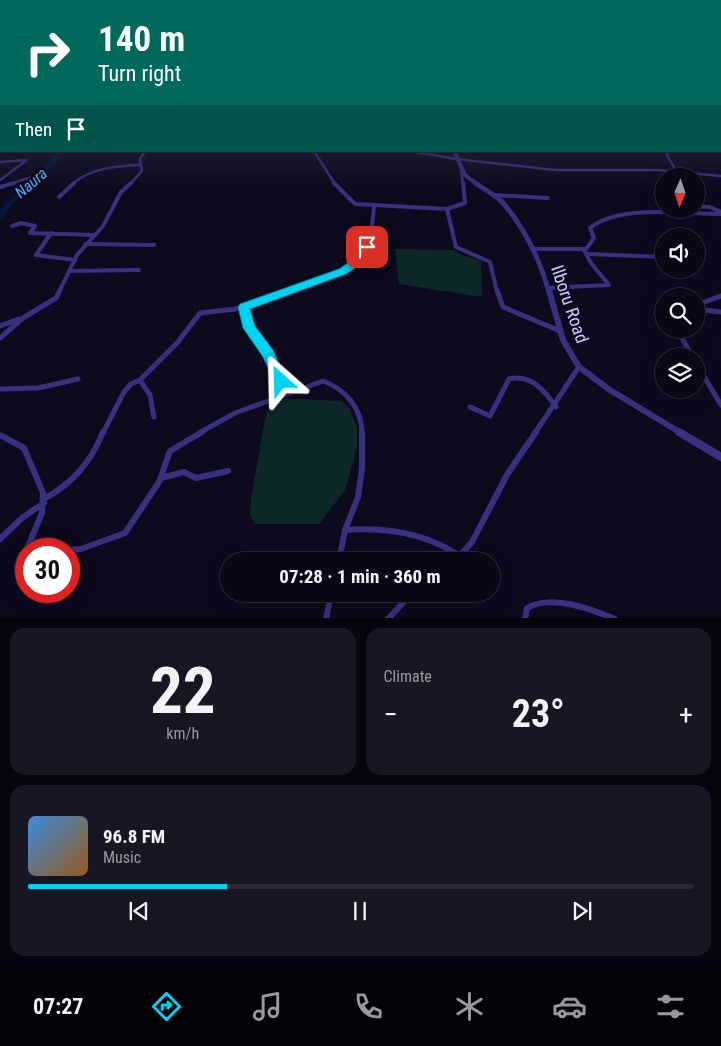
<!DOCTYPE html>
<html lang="en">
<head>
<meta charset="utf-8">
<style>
  body { margin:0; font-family:"Roboto Condensed",sans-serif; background:#181623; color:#f1f3f6; height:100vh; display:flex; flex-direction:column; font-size:19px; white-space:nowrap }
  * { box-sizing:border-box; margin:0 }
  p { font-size:16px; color:#999aa1 }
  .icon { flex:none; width:28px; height:28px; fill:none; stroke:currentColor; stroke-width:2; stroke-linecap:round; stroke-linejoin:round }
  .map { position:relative; height:618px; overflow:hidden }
  .panel { display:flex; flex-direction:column; gap:10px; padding:10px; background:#06040c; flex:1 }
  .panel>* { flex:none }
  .banner { position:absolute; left:0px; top:0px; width:721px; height:152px; box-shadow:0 5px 20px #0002,0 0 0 1px #2a2935; background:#00695c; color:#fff; overflow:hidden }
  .needle { width:32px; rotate:182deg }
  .controls { position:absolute; left:655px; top:168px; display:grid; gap:10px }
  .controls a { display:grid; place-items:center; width:50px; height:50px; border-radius:50%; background:#0a0816; box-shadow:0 5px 20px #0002,0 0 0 1px #2a2935; font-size:25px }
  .speed { position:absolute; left:15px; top:538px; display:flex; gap:10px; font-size:25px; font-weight:700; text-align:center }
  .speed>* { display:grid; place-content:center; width:65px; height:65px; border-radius:50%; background:#0a0816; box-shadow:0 5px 20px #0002,0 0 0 1px #2a2935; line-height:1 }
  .speed .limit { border:8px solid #d22; background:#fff; color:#111 }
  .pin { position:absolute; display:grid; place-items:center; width:42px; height:42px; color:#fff; margin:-21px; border-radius:10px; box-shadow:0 2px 8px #0006 }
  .me { position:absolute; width:55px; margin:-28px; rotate:335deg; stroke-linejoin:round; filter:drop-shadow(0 0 4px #0008) }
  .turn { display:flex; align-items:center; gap:18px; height:105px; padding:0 15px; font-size:22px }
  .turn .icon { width:65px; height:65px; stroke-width:2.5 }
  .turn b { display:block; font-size:35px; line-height:42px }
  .then { display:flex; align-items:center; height:48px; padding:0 15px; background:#0003; gap:10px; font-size:19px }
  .big { font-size:38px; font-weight:700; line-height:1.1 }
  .panel .card { flex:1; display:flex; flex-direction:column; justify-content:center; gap:8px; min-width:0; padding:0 18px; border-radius:15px; background:#181623 }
  .panel .dial { align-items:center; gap:0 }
  .dial b { font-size:65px; line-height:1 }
  .song { display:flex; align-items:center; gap:15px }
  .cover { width:60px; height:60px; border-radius:8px; background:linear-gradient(135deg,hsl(210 70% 55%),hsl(30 70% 35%)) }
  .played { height:5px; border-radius:2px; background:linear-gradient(90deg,#00d2f2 30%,#2a2935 30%) }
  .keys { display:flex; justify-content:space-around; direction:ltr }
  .heat { display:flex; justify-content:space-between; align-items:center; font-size:28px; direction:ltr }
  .panel .tiles { flex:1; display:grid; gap:10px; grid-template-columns:1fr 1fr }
  .card:last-child { grid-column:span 2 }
  .trip { position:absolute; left:220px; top:552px; width:280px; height:50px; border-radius:25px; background:#0a0816; box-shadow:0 5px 20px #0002,0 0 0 1px #2a2935; font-weight:700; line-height:50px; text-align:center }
  .menu { display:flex; height:80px; justify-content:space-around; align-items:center; background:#040309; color:#999aa1 }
  .menu .icon { width:35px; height:35px }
  .menu .on { color:#00d2f2 }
  .menu b { font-size:22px; color:#f1f3f6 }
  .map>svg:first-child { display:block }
</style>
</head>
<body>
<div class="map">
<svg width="721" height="619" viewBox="0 0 721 619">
  <rect width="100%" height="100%" fill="#0e0a1e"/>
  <g fill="#0d2828">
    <path d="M395,249L454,250L462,255L481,261L482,297L399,284Z"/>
    <path d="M279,398L341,401L348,406L357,427V448L345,490L319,524H255L250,515L251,500L266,413Z"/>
  </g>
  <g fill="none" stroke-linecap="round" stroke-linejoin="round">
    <path fill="#05173c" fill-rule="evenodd" d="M59,151H65C46,176 20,192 2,218H0V211L4,205L45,167Z"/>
    <g stroke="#373180" stroke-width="2.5">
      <path d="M720,125V127"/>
      <path d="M314,151L335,184"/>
      <path d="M410,151L456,159L555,170H657L721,176"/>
      <path d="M665,151L676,171"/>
      <path d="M0,162L27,160L0,180"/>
      <path d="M461,170L463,184"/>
      <path d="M10,184L38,175"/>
      <path d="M72,184C91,168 116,166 140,165"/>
      <path d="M130,184L142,171L140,159L145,151"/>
    </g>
    <g stroke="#373180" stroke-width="4">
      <path d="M334,183L355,204L447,209L456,247L490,262L497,292"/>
      <path d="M0,187L14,183"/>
      <path d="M493,195L548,198"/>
      <path d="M59,197L74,183"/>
      <path d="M696,206L710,207L721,212"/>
      <path d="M447,209L465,203L463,183"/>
      <path d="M12,226L21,223L35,226L30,233L95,235"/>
      <path d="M51,233L36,255L75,260"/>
      <path d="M85,244L154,245"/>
      <path d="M533,249H586L594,238L590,228C619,204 685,214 721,214"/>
      <path d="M587,254L664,257"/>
      <path d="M70,271L139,270"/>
      <path d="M548,288L609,285L591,263L584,250"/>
      <path d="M59,292L77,255L103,226L121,192L131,183"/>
      <path d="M286,292C342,272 370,274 374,206"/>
    </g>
    <g stroke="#373180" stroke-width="5">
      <path d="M497,290L503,307L560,331"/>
      <path d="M696,305L721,296"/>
      <path d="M244,307L249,328L268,354L288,392"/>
      <path d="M696,309L721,312"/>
      <path d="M0,326L19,319"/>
      <path d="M677,329L692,356"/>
      <path d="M0,338L23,318L56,298L60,290"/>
      <path d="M696,363L721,405"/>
      <path d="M140,380L150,395L154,417"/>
      <path d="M0,389L38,388L78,379"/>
      <path d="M470,407L490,416L509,379C531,374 544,390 556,407"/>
      <path d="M103,433L124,392L131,384L140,380L177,343L200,313L236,309L290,290"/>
      <path d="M199,433L235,413L323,381C345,389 362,408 362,433"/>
      <path d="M535,433L579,367"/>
    </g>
    <g stroke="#373180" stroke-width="6">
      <path d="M0,435L24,448L43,493L42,513L26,551"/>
      <path d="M161,478L184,472L196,478L228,471"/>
      <path d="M44,499C73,483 91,462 103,432"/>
      <path d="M345,530C386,527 427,533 461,557"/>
      <path d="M0,539L22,518L44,503"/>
      <path d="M69,550L81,549L125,533L159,482L170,451L202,432"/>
      <path d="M339,561L345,530L358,497L362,468V432"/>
      <path d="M455,561L472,542L508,473L536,432"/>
      <path d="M326,619L331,594"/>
      <path d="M388,619L411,594"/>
      <path d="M525,619L527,608C552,594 591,609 615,619"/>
    </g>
    <path stroke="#373180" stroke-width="4" d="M454,151L465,175L477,184"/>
    <path stroke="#373180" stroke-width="5" d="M475,183C484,189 497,196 504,204C525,229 540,260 549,292"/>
    <path stroke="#373180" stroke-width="6" d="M549,290L563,340L579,367L610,390L681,433"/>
    <path stroke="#373180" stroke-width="8" d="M679,432L721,457"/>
  </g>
  <linearGradient id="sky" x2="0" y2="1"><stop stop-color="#080610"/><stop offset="0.54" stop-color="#30334c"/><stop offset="1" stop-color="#30334c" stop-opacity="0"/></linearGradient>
  <rect width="721" height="188" fill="url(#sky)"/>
  <path fill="#00d2f2" stroke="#00889d" d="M367,244L372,247L361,264L346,274L250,309L255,326L273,350L287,381L286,385L281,387L276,385L263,357L243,328L238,307L240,304L339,269L354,259L364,245Z"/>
  <g text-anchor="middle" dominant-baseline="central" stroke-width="5" stroke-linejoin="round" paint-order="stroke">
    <g font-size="16" font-style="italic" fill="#55abff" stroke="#0e0a1e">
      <text transform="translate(31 183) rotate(-41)">Naura</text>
    </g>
    <g font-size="18" fill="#cfc7ff" stroke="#0e0a1e">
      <text transform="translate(570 304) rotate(71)">Ilboru Road</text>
    </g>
  </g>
</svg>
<div class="controls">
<a><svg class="needle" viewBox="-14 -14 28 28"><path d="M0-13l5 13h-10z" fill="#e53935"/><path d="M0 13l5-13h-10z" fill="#999aa1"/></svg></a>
<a><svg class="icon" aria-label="sound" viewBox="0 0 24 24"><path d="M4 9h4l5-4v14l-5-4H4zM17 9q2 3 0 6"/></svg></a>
<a><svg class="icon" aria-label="search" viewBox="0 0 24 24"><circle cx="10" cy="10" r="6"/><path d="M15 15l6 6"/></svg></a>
<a><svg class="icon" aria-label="layers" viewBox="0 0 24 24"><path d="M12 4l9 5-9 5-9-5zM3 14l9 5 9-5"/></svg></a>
</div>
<div class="speed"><div class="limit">30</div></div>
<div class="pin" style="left:367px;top:247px;background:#d93025"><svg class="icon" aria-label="arrive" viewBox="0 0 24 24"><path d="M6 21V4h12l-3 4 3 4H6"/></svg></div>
<svg class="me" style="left:281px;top:381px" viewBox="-20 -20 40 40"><path d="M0-17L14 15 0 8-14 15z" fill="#00d2f2" stroke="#fff" stroke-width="4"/></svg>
<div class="trip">07:28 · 1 min · 360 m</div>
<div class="banner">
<div class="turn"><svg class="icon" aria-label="right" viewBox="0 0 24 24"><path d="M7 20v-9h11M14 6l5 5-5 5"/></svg><div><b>140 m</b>Turn right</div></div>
<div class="then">Then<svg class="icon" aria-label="arrive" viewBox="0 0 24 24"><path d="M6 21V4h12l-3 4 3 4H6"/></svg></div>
</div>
</div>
<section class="panel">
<div class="tiles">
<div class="card dial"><b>22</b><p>km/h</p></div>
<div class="card"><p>Climate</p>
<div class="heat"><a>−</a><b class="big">23°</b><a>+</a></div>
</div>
<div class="card">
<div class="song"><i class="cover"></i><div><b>96.8 FM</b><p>Music</p></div></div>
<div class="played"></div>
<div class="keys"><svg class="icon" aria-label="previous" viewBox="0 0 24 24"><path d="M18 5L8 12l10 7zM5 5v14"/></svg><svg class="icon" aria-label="pause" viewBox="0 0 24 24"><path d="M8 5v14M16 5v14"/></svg><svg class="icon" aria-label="next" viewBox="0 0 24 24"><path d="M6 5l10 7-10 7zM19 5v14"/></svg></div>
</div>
</div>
</section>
<nav class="menu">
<b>07:27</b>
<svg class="icon on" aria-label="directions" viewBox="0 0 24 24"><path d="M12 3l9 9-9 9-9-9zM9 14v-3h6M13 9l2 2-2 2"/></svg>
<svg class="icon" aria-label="music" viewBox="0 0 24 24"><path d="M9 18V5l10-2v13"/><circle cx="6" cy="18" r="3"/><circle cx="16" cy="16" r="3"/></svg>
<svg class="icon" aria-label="phone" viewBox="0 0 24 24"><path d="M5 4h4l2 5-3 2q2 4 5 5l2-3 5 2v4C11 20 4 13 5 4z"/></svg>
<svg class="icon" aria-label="climate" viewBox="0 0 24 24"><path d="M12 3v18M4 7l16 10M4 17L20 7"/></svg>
<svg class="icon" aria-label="car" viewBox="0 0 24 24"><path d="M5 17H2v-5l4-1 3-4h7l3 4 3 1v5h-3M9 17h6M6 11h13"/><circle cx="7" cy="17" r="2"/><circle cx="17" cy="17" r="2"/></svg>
<svg class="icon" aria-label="filters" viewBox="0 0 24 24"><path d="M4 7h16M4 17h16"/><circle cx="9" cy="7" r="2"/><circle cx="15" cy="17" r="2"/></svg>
</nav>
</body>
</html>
